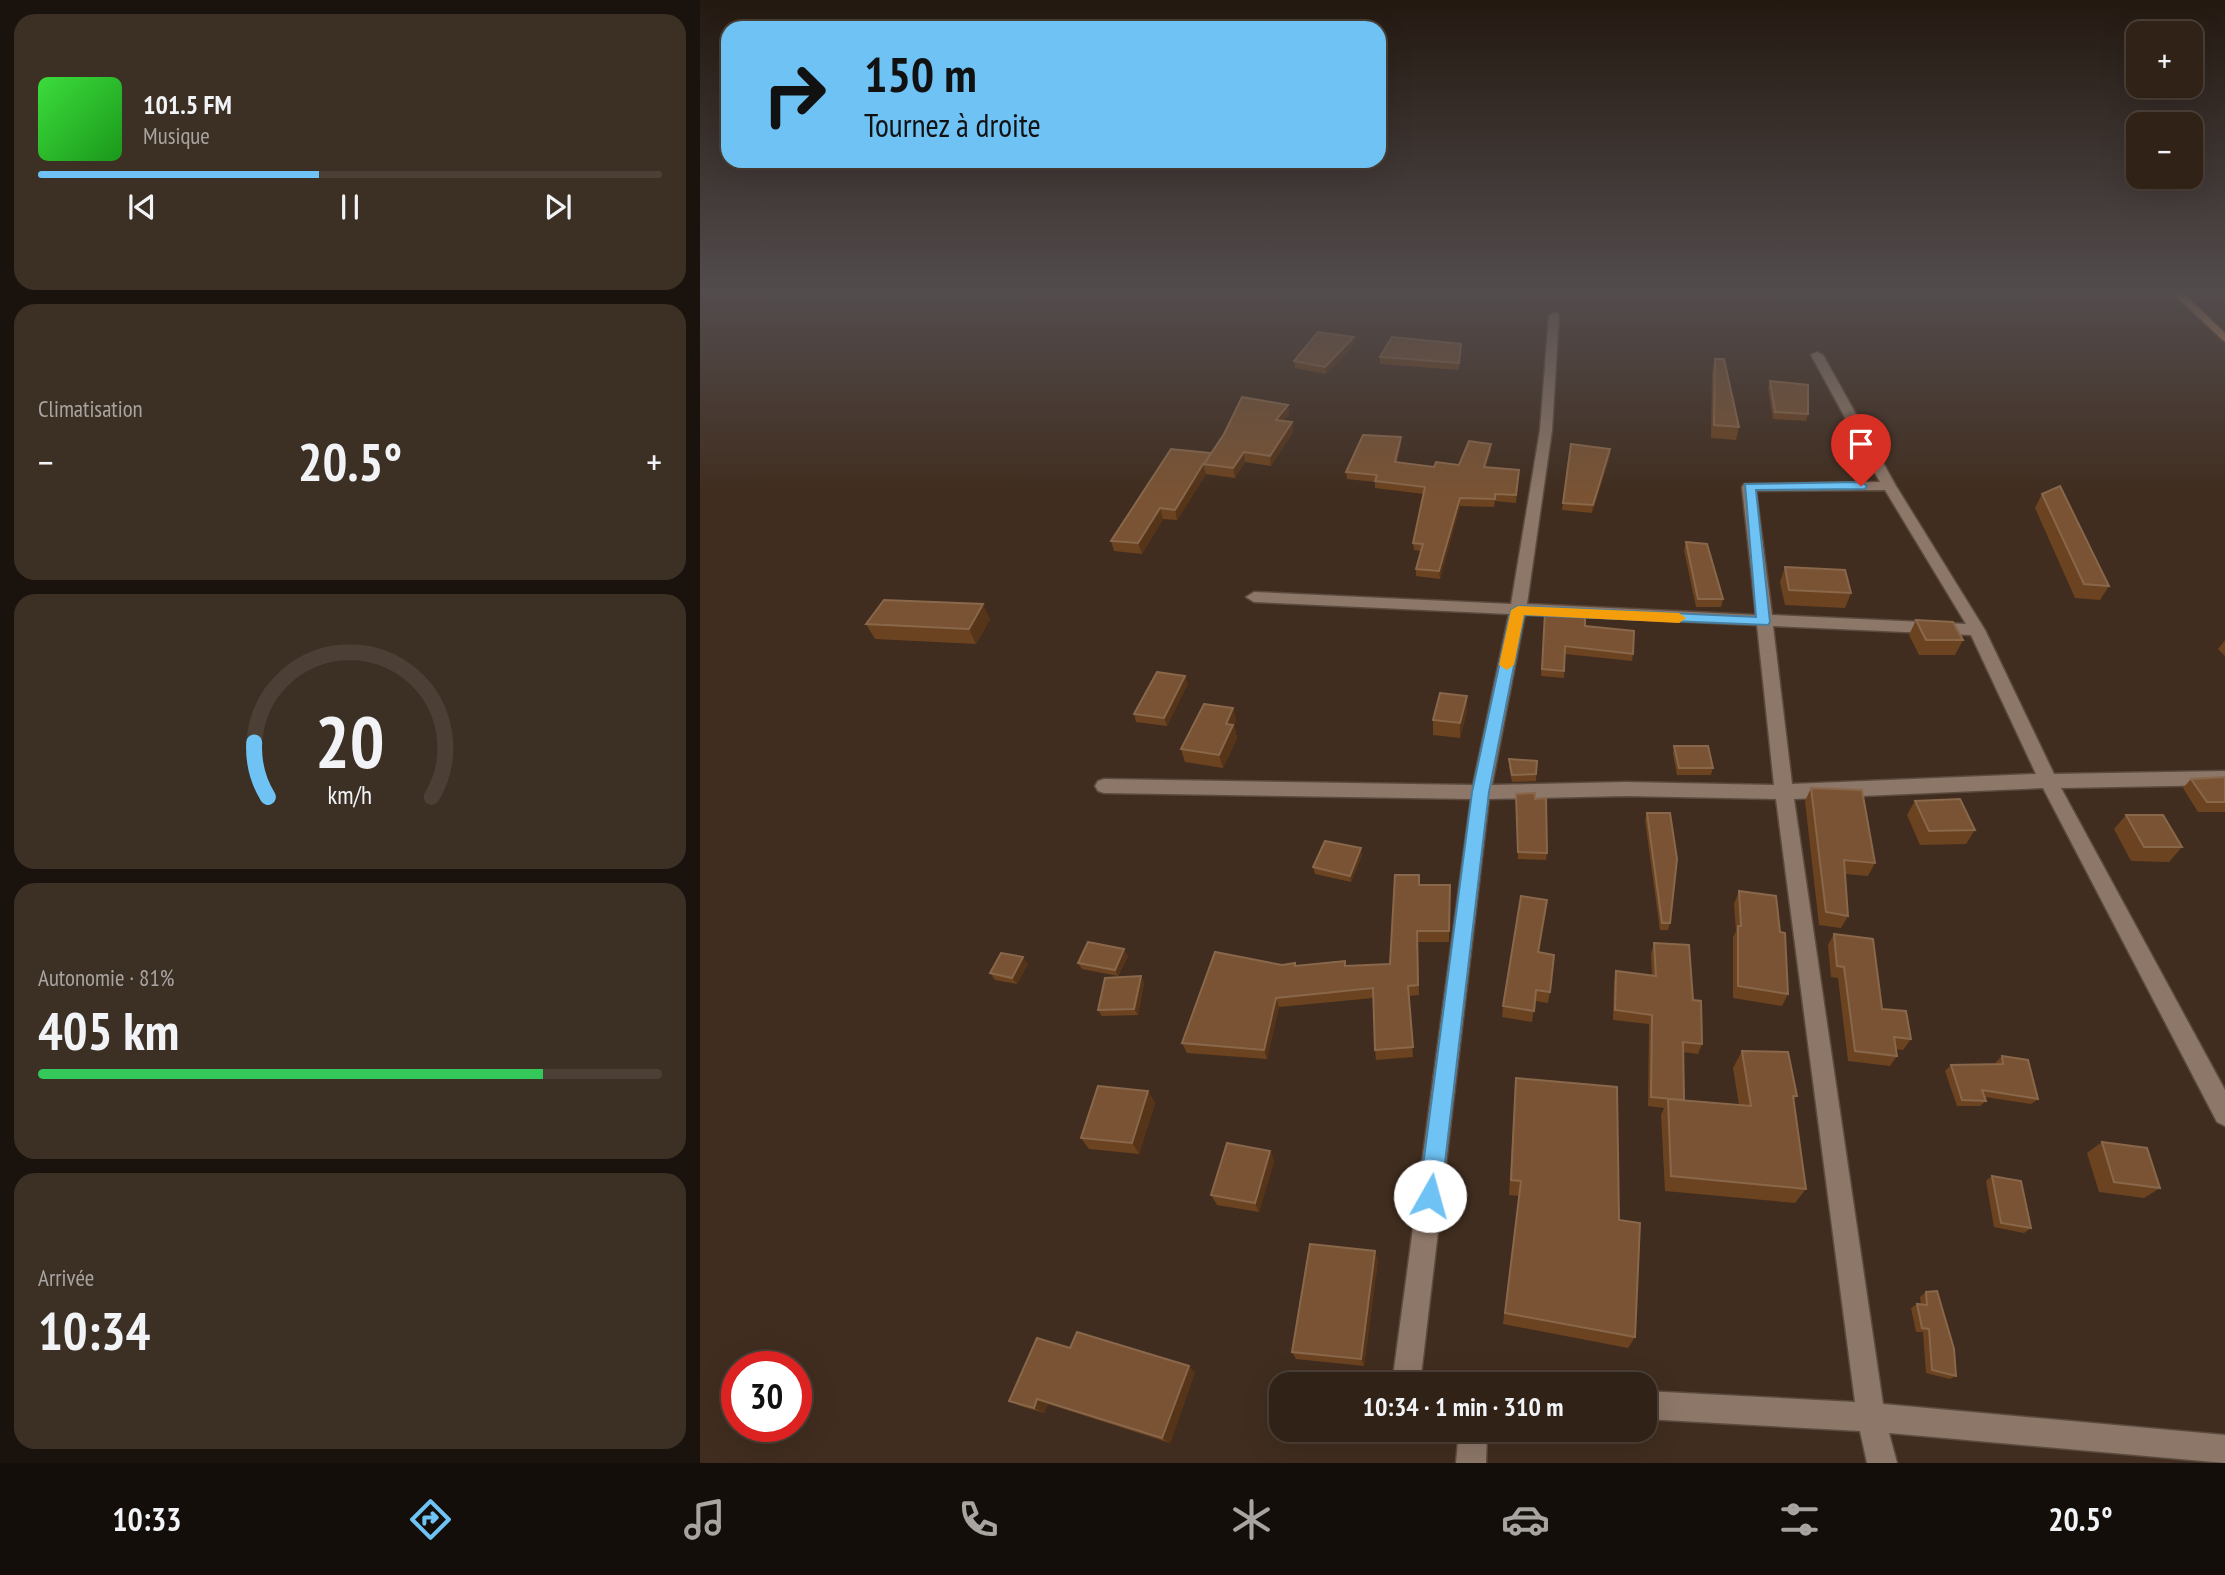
<!DOCTYPE html>
<html lang="fr">
<head>
<meta charset="utf-8">
<style>
  body { margin:0; font-family:"PT Sans Narrow",sans-serif; background:#3c2f24; color:#f1f3f6; height:100vh; display:flex; flex-direction:column; font-size:26px; white-space:nowrap }
  * { box-sizing:border-box; margin:0 }
  p { font-size:23px; color:#a8a4a1 }
  .icon { flex:none; width:38px; height:38px; fill:none; stroke:currentColor; stroke-width:2; stroke-linecap:round; stroke-linejoin:round }
  .map { position:relative; flex:1; overflow:hidden }
  .panel { display:flex; flex-direction:column; gap:14px; padding:14px; background:#1a130d; width:700px }
  .panel>* { flex:none }
  .top-card { position:absolute; left:21px; top:21px; width:665px; height:147px; border-radius:21px; box-shadow:0 7px 28px #0002,0 0 0 2px #4b3f36; background:#6fc2f4; color:#111; overflow:hidden }
  .buttons { position:absolute; left:1426px; top:21px; display:grid; gap:14px }
  .buttons a { display:grid; place-items:center; width:77px; height:77px; border-radius:14px; background:#302217; box-shadow:0 7px 28px #0002,0 0 0 2px #4b3f36; font-size:35px }
  .speed { position:absolute; left:21px; top:1351px; display:flex; gap:14px; font-size:35px; font-weight:700; text-align:center }
  .speed>* { display:grid; place-content:center; width:91px; height:91px; border-radius:50%; background:#302217; box-shadow:0 7px 28px #0002,0 0 0 2px #4b3f36; line-height:1 }
  .speed .limit { border:10px solid #d22; background:#fff; color:#111 }
  .pin { position:absolute; display:grid; place-items:center; width:60px; height:60px; color:#fff; margin:-72px -30px; border-radius:50% 50% 50% 0; rotate:-45deg; box-shadow:0 0 7px #0007 }
  .pin .icon { rotate:45deg }
  .me { position:absolute; width:77px; margin:-38px; rotate:7deg; stroke-linejoin:round; filter:drop-shadow(0 0 5px #0008) }
  .turn { display:flex; align-items:center; gap:24px; height:147px; padding:0 28px; font-size:32px }
  .turn .icon { width:91px; height:91px; stroke-width:2.5 }
  .turn b { display:block; font-size:49px; line-height:60px }
  .big { font-size:52px; font-weight:600; line-height:1.1 }
  .panel .tile { flex:1; display:flex; flex-direction:column; justify-content:center; gap:10px; min-width:0; padding:0 24px; border-radius:21px; background:#3c2f24 }
  .panel .dial { align-items:center; gap:0 }
  .dial svg { height:182px; overflow:visible; fill:none; stroke:#4b3f36; stroke-width:7; stroke-linecap:round; text-anchor:middle }
  .dial text { fill:#f1f3f6; stroke:none }
  .song { display:flex; align-items:center; gap:21px }
  .cover { width:84px; height:84px; border-radius:10px; background:linear-gradient(135deg,hsl(120 70% 55%),hsl(120 70% 35%)) }
  .played { height:7px; border-radius:4px; background:linear-gradient(90deg,#6fc2f4 45%,#4b3f36 45%) }
  .keys { display:flex; justify-content:space-around; direction:ltr }
  .heat { display:flex; justify-content:space-between; align-items:center; font-size:38px; direction:ltr }
  .charge { height:10px; border-radius:5px; background:linear-gradient(90deg,#34c759 81%,#4b3f36 0) }
  .trip { position:absolute; left:569px; top:1372px; width:388px; height:70px; border-radius:21px; background:#302217; box-shadow:0 7px 28px #0002,0 0 0 2px #4b3f36; font-weight:600; line-height:70px; text-align:center }
  .tabs { display:flex; height:112px; justify-content:space-around; align-items:center; background:#130e09; color:#a8a4a1 }
  .tabs .icon { width:49px; height:49px }
  .tabs .current { color:#6fc2f4 }
  .tabs b { font-size:32px; color:#f1f3f6 }
  main { display:flex; flex:1; min-height:0 }
  .map>svg:first-child { display:block }
</style>
</head>
<body>
<main>
<section class="panel">
<div class="tile">
<div class="song"><i class="cover"></i><div><b>101.5 FM</b><p>Musique</p></div></div>
<div class="played"></div>
<div class="keys"><svg class="icon" aria-label="previous" viewBox="0 0 24 24"><path d="M18 5L8 12l10 7zM5 5v14"/></svg><svg class="icon" aria-label="pause" viewBox="0 0 24 24"><path d="M8 5v14M16 5v14"/></svg><svg class="icon" aria-label="next" viewBox="0 0 24 24"><path d="M6 5l10 7-10 7zM19 5v14"/></svg></div>
</div>
<div class="tile"><p>Climatisation</p>
<div class="heat"><a>−</a><b class="big">20.5°</b><a>+</a></div>
</div>
<div class="tile dial"><svg viewBox="0 0 100 80">
<path d="M14 69A42 42 0 1 1 86 69"/>
<path d="M14 69A42 42 0 0 1 8 45" stroke="#6fc2f4"/>
<text x="50" y="56" font-size="32" font-weight="700">20</text>
<text x="50" y="72" font-size="11">km/h</text>
</svg></div>
<div class="tile"><p>Autonomie · 81%</p><b class="big">405 km</b><div class="charge"></div></div>
<div class="tile"><p>Arrivée</p><b class="big">10:34</b></div>
</section>
<div class="map">
<svg width="1525" height="1463" viewBox="0 0 1525 1463">
  <rect width="100%" height="100%" fill="#402d1f"/>
  <g fill="none" stroke-linecap="round" stroke-linejoin="round">
    <defs>
      <g id="minor">
        <path d="M854,312L859,315L852,430L827,604L1056,615L1042,487L1044,484L1180,482L1111,355L1117,352L1123,355L1196,486L1285,630L1354,774L1525,771V785L1361,788L1525,1090V1126L1517,1122L1343,788L1094,799L1183,1404L1525,1435V1463L1189,1433L1197,1463H1167L1160,1431L945,1419V1391L1155,1402L1076,799L926,796L789,799L720,1384H692L771,799L404,793L398,791L395,786L398,781L404,779L773,785L809,614L554,602L546,597L554,592L811,604L840,430L849,315ZM1185,490L1266,624L1072,615L1056,491ZM825,614L1057,625L1074,785L926,782L792,785ZM1073,626L1271,635L1336,774L1092,784Z"/>
        <path d="M759,1430H787L786,1463H756Z"/>
      </g>
      <path id="major" d="M1469,290H1480L1525,333V342Z"/>
    </defs>
    <use href="#minor" stroke="#5b4b3f" stroke-width="3"/>
    <use href="#major" stroke="#5b4b3f" stroke-width="3"/>
    <use href="#minor" fill="#8d7768" fill-rule="evenodd"/>
    <use href="#major" fill="#c48b60" fill-rule="evenodd"/>
  </g>
  <g fill="#6c4320">
    <path d="M654,337L655,344L626,374L595,368L594,361Z"/>
    <path d="M761,344L759,370L680,364V357Z"/>
    <path d="M1015,359L1039,427L1036,440L1011,438L1012,372Z"/>
    <path d="M1070,381L1108,414L1106,421L1073,419L1068,388Z"/>
    <path d="M588,405L589,414L584,421L592,422L593,432L571,466L545,462L535,478L506,474L477,520L463,519L442,554L414,551L411,541L511,453Z"/>
    <path d="M701,437V444L697,463L734,467L759,465L791,451L786,467L819,470L816,503L795,501L794,507L760,506L740,579L716,576V569L721,551L714,550L713,543L724,494L675,488V482L647,479L646,472Z"/>
    <path d="M871,444L910,449V456L892,513L862,510Z"/>
    <path d="M1342,494L1409,586L1400,600L1375,598L1335,508Z"/>
    <path d="M986,542L1023,599L1021,607H996L984,550Z"/>
    <path d="M1085,567L1151,593L1145,608L1085,605L1080,582Z"/>
    <path d="M845,612L885,626L933,654L932,661L865,654L864,678L841,676Z"/>
    <path d="M290,619L276,644L175,639L166,624Z"/>
    <path d="M1216,620L1263,640L1255,655H1219L1209,635Z"/>
    <path d="M1525,640V656L1518,649Z"/>
    <path d="M488,683L467,726L436,722L434,714Z"/>
    <path d="M533,708L536,721L534,726L537,738L523,768L485,762L481,749Z"/>
    <path d="M767,711L760,738L733,735V720Z"/>
    <path d="M974,746L1013,768L1011,775H977L973,754Z"/>
    <path d="M809,759L837,761L836,781L812,782L809,767Z"/>
    <path d="M1525,777V812H1498L1483,788L1491,779Z"/>
    <path d="M1111,788L1175,863L1168,876L1145,874L1148,916L1141,928L1119,925L1105,801Z"/>
    <path d="M816,794L835,799L847,853L846,860L818,859Z"/>
    <path d="M1215,801L1275,830L1266,844L1220,845L1207,815Z"/>
    <path d="M947,813L970,923L968,930H960L945,820Z"/>
    <path d="M1426,815L1482,847L1469,862L1431,861L1414,829Z"/>
    <path d="M662,855L651,882L615,874L613,867Z"/>
    <path d="M719,875L720,885H750L749,942H718L719,995L709,996L713,1057L676,1060L675,1050L673,998L579,1007L567,1059L487,1053L482,1043L582,965L646,966L690,964Z"/>
    <path d="M1039,891L1088,994L1082,1006L1033,998V937L1036,931L1034,904Z"/>
    <path d="M847,900L839,952L850,992L848,1003L835,1001L832,1022L802,1017L803,1006Z"/>
    <path d="M1134,934L1182,1009L1211,1039L1203,1050L1196,1049L1197,1056L1190,1066L1148,1061L1138,978L1131,977L1128,945Z"/>
    <path d="M954,943L993,1000L1002,1044L998,1054L983,1052L984,1100L1039,1105L1033,1068L1042,1051L1097,1096L1094,1100L1106,1189L1095,1203L965,1191L961,1115L964,1108L948,1106L949,1024L913,1020L914,981L916,971L952,975L951,954Z"/>
    <path d="M428,956L418,976L382,969L378,963Z"/>
    <path d="M328,964L317,984L295,980L290,973Z"/>
    <path d="M441,976L444,983L438,1015L402,1016L398,1010Z"/>
    <path d="M1302,1056L1338,1099L1331,1104L1285,1097L1286,1101L1280,1106H1257L1245,1071L1251,1065L1296,1064V1062Z"/>
    <path d="M816,1078L919,1220L935,1337L928,1348L803,1324L819,1196L809,1195Z"/>
    <path d="M448,1091L455,1103L439,1154L389,1149L381,1138Z"/>
    <path d="M1402,1142L1460,1188L1444,1198L1399,1192L1387,1153Z"/>
    <path d="M570,1151L574,1161L559,1212L517,1205L511,1195Z"/>
    <path d="M1292,1176L1331,1228L1324,1233L1294,1227L1286,1181Z"/>
    <path d="M678,1260L664,1366L596,1359L592,1352Z"/>
    <path d="M1226,1292L1256,1376L1250,1379L1226,1373L1223,1332H1216L1211,1308L1217,1304L1221,1305L1220,1297Z"/>
    <path d="M370,1348L495,1372L470,1443L348,1404L344,1413L320,1406L309,1401Z"/>
  </g>
  <g fill="#553418">
    <path d="M654,337L655,344L626,374L625,367Z"/>
    <path d="M588,405L589,414L578,430L576,420Z"/>
    <path d="M592,422L593,432L571,466L570,456Z"/>
    <path d="M701,437V444L696,470L695,462Z"/>
    <path d="M791,444V451L784,474V467Z"/>
    <path d="M910,449V456L892,513L893,505Z"/>
    <path d="M544,452L545,462L535,478L533,468Z"/>
    <path d="M503,464L506,474L477,520L475,510Z"/>
    <path d="M760,498V506L740,579L739,571Z"/>
    <path d="M460,508L463,519L442,554L438,543Z"/>
    <path d="M283,604L290,619L276,644L269,629Z"/>
    <path d="M485,676L488,683L467,726L464,718Z"/>
    <path d="M767,696V711L760,738V723Z"/>
    <path d="M533,708L536,721L534,726L537,738L523,768L519,755L526,724Z"/>
    <path d="M661,848L662,855L651,882L650,876Z"/>
    <path d="M424,949L428,956L418,976L415,970Z"/>
    <path d="M323,957L328,964L317,984L312,978Z"/>
    <path d="M441,976L444,983L438,1015L434,1009Z"/>
    <path d="M576,998L579,1007L567,1059L564,1050Z"/>
    <path d="M448,1091L455,1103L439,1154L432,1143Z"/>
    <path d="M570,1151L574,1161L559,1212L555,1203Z"/>
    <path d="M675,1251L678,1260L664,1366L661,1359Z"/>
    <path d="M489,1366L495,1372L470,1443L462,1438Z"/>
    <path d="M337,1399L348,1404L344,1413L334,1408Z"/>
  </g>
  <g fill="#795333" stroke="#89674b" stroke-width="2">
    <path d="M618,332L654,337L625,367L594,361Z"/>
    <path d="M692,337L761,344L759,363L680,357Z"/>
    <path d="M1015,359H1024L1039,427L1014,425Z"/>
    <path d="M1070,381L1108,385V414L1075,412Z"/>
    <path d="M542,397L588,405L576,420L592,422L570,456L544,452L533,468L503,464L475,510L460,508L438,543L411,541L471,449L511,453L504,464L524,434Z"/>
    <path d="M663,435L701,437L695,462L734,467L736,462L759,465L769,441L791,444L784,467L819,470L816,495L795,494V499L760,498L739,571L716,569L723,544L713,543L725,487L675,481L677,475L646,472Z"/>
    <path d="M871,444L910,449L893,505L863,503Z"/>
    <path d="M1360,486L1409,586L1384,584L1342,494Z"/>
    <path d="M986,542L1007,544L1023,599H998Z"/>
    <path d="M1085,567L1145,570L1151,593L1089,590Z"/>
    <path d="M184,600L283,604L269,629L166,624Z"/>
    <path d="M845,612L885,614V626L934,631L933,654L865,646L864,671L842,669Z"/>
    <path d="M1216,620L1253,622L1263,640H1226Z"/>
    <path d="M457,672L485,676L464,718L434,714Z"/>
    <path d="M740,693L767,696L760,723L733,720Z"/>
    <path d="M504,704L533,708L526,724L533,725L519,755L481,749Z"/>
    <path d="M974,746H1008L1013,768H979Z"/>
    <path d="M809,759L837,761L836,774L812,775Z"/>
    <path d="M1525,777V802H1507L1491,779Z"/>
    <path d="M1111,788L1162,790L1175,863L1144,860L1148,916L1126,912Z"/>
    <path d="M835,793V799L846,798L847,853L818,852L816,794Z"/>
    <path d="M1260,799L1275,830L1229,831L1215,801Z"/>
    <path d="M947,813H970L977,859L970,923H962Z"/>
    <path d="M1426,815H1463L1482,847H1444Z"/>
    <path d="M625,841L661,848L650,876L613,867Z"/>
    <path d="M695,875H719V885H750L749,931H717L718,985L708,986L713,1047L675,1050L673,988L576,998L564,1050L482,1043L515,952L582,965L595,963V966L645,961V966L690,964Z"/>
    <path d="M1039,891L1076,896L1080,932L1085,933L1088,994L1038,986V926H1041Z"/>
    <path d="M821,896L847,900L838,952L854,955L850,992L836,990L834,1011L803,1006Z"/>
    <path d="M1134,934L1173,939L1182,1009L1206,1011L1211,1039L1194,1037L1197,1056L1155,1051L1144,967L1137,966Z"/>
    <path d="M388,942L424,949L415,970L378,963Z"/>
    <path d="M954,943L989,945L993,1000L1001,1001L1002,1044L983,1042L984,1100L951,1097L952,1015L915,1010L916,971L956,976Z"/>
    <path d="M301,953L323,957L312,978L290,973Z"/>
    <path d="M441,976L434,1009L398,1010L405,978Z"/>
    <path d="M1042,1051L1088,1052L1097,1096H1093L1106,1189L971,1176L968,1099L1051,1106Z"/>
    <path d="M1302,1056L1328,1060L1338,1099L1282,1090L1286,1101L1262,1100L1251,1065L1303,1064Z"/>
    <path d="M816,1078L917,1087L919,1220L940,1223L935,1337L805,1313L821,1181L811,1180Z"/>
    <path d="M398,1086L448,1091L432,1143L381,1138Z"/>
    <path d="M1402,1142L1447,1148L1460,1188L1414,1182Z"/>
    <path d="M527,1143L570,1151L555,1203L511,1195Z"/>
    <path d="M1292,1176L1321,1181L1331,1228L1301,1223Z"/>
    <path d="M610,1244L675,1251L661,1359L592,1352Z"/>
    <path d="M1237,1291L1254,1349L1256,1376L1232,1370L1229,1329L1222,1328L1217,1304L1227,1305L1226,1292Z"/>
    <path d="M377,1332L489,1366L462,1438L337,1399L334,1408L309,1401L337,1338L370,1348Z"/>
  </g>
  <linearGradient id="sky" x2="0" y2="1"><stop stop-color="#231911"/><stop offset="0.59" stop-color="#534c4d"/><stop offset="1" stop-color="#534c4d" stop-opacity="0"/></linearGradient>
  <rect width="1525" height="494" fill="url(#sky)"/>
  <path fill="#6fc2f4" stroke="#487e9f" stroke-width="2" d="M1161,482L1167,486L1165,489L1056,490L1070,622L1068,625L824,615L789,792L741,1196L738,1204L730,1207L722,1204L719,1196L772,792L811,610L818,606L1056,617L1045,484Z"/>
  <path fill="#f59e0b" d="M818,606L979,613L986,618L979,623L824,615L814,665L807,670L799,665L811,610Z"/>
</svg>
<div class="buttons">
<a>+</a>
<a>−</a>
</div>
<div class="speed"><div class="limit">30</div></div>
<div class="pin" style="left:1161px;top:486px;background:#d93025"><svg class="icon" aria-label="arrive" viewBox="0 0 24 24"><path d="M6 21V4h12l-3 4 3 4H6"/></svg></div>
<svg class="me" style="left:730px;top:1196px" viewBox="-20 -20 40 40"><circle r="19" fill="#fff"/><path d="M0-13L10 11 0 6-10 11z" fill="#6fc2f4"/></svg>
<div class="trip">10:34 · 1 min · 310 m</div>
<div class="top-card">
<div class="turn"><svg class="icon" aria-label="right" viewBox="0 0 24 24"><path d="M7 20v-9h11M14 6l5 5-5 5"/></svg><div><b>150 m</b>Tournez à droite</div></div>
</div>
</div>
</main>
<nav class="tabs">
<b>10:33</b>
<svg class="icon current" aria-label="directions" viewBox="0 0 24 24"><path d="M12 3l9 9-9 9-9-9zM9 14v-3h6M13 9l2 2-2 2"/></svg>
<svg class="icon" aria-label="music" viewBox="0 0 24 24"><path d="M9 18V5l10-2v13"/><circle cx="6" cy="18" r="3"/><circle cx="16" cy="16" r="3"/></svg>
<svg class="icon" aria-label="phone" viewBox="0 0 24 24"><path d="M5 4h4l2 5-3 2q2 4 5 5l2-3 5 2v4C11 20 4 13 5 4z"/></svg>
<svg class="icon" aria-label="climate" viewBox="0 0 24 24"><path d="M12 3v18M4 7l16 10M4 17L20 7"/></svg>
<svg class="icon" aria-label="car" viewBox="0 0 24 24"><path d="M5 17H2v-5l4-1 3-4h7l3 4 3 1v5h-3M9 17h6M6 11h13"/><circle cx="7" cy="17" r="2"/><circle cx="17" cy="17" r="2"/></svg>
<svg class="icon" aria-label="filters" viewBox="0 0 24 24"><path d="M4 7h16M4 17h16"/><circle cx="9" cy="7" r="2"/><circle cx="15" cy="17" r="2"/></svg>
<b>20.5°</b>
</nav>
</body>
</html>
